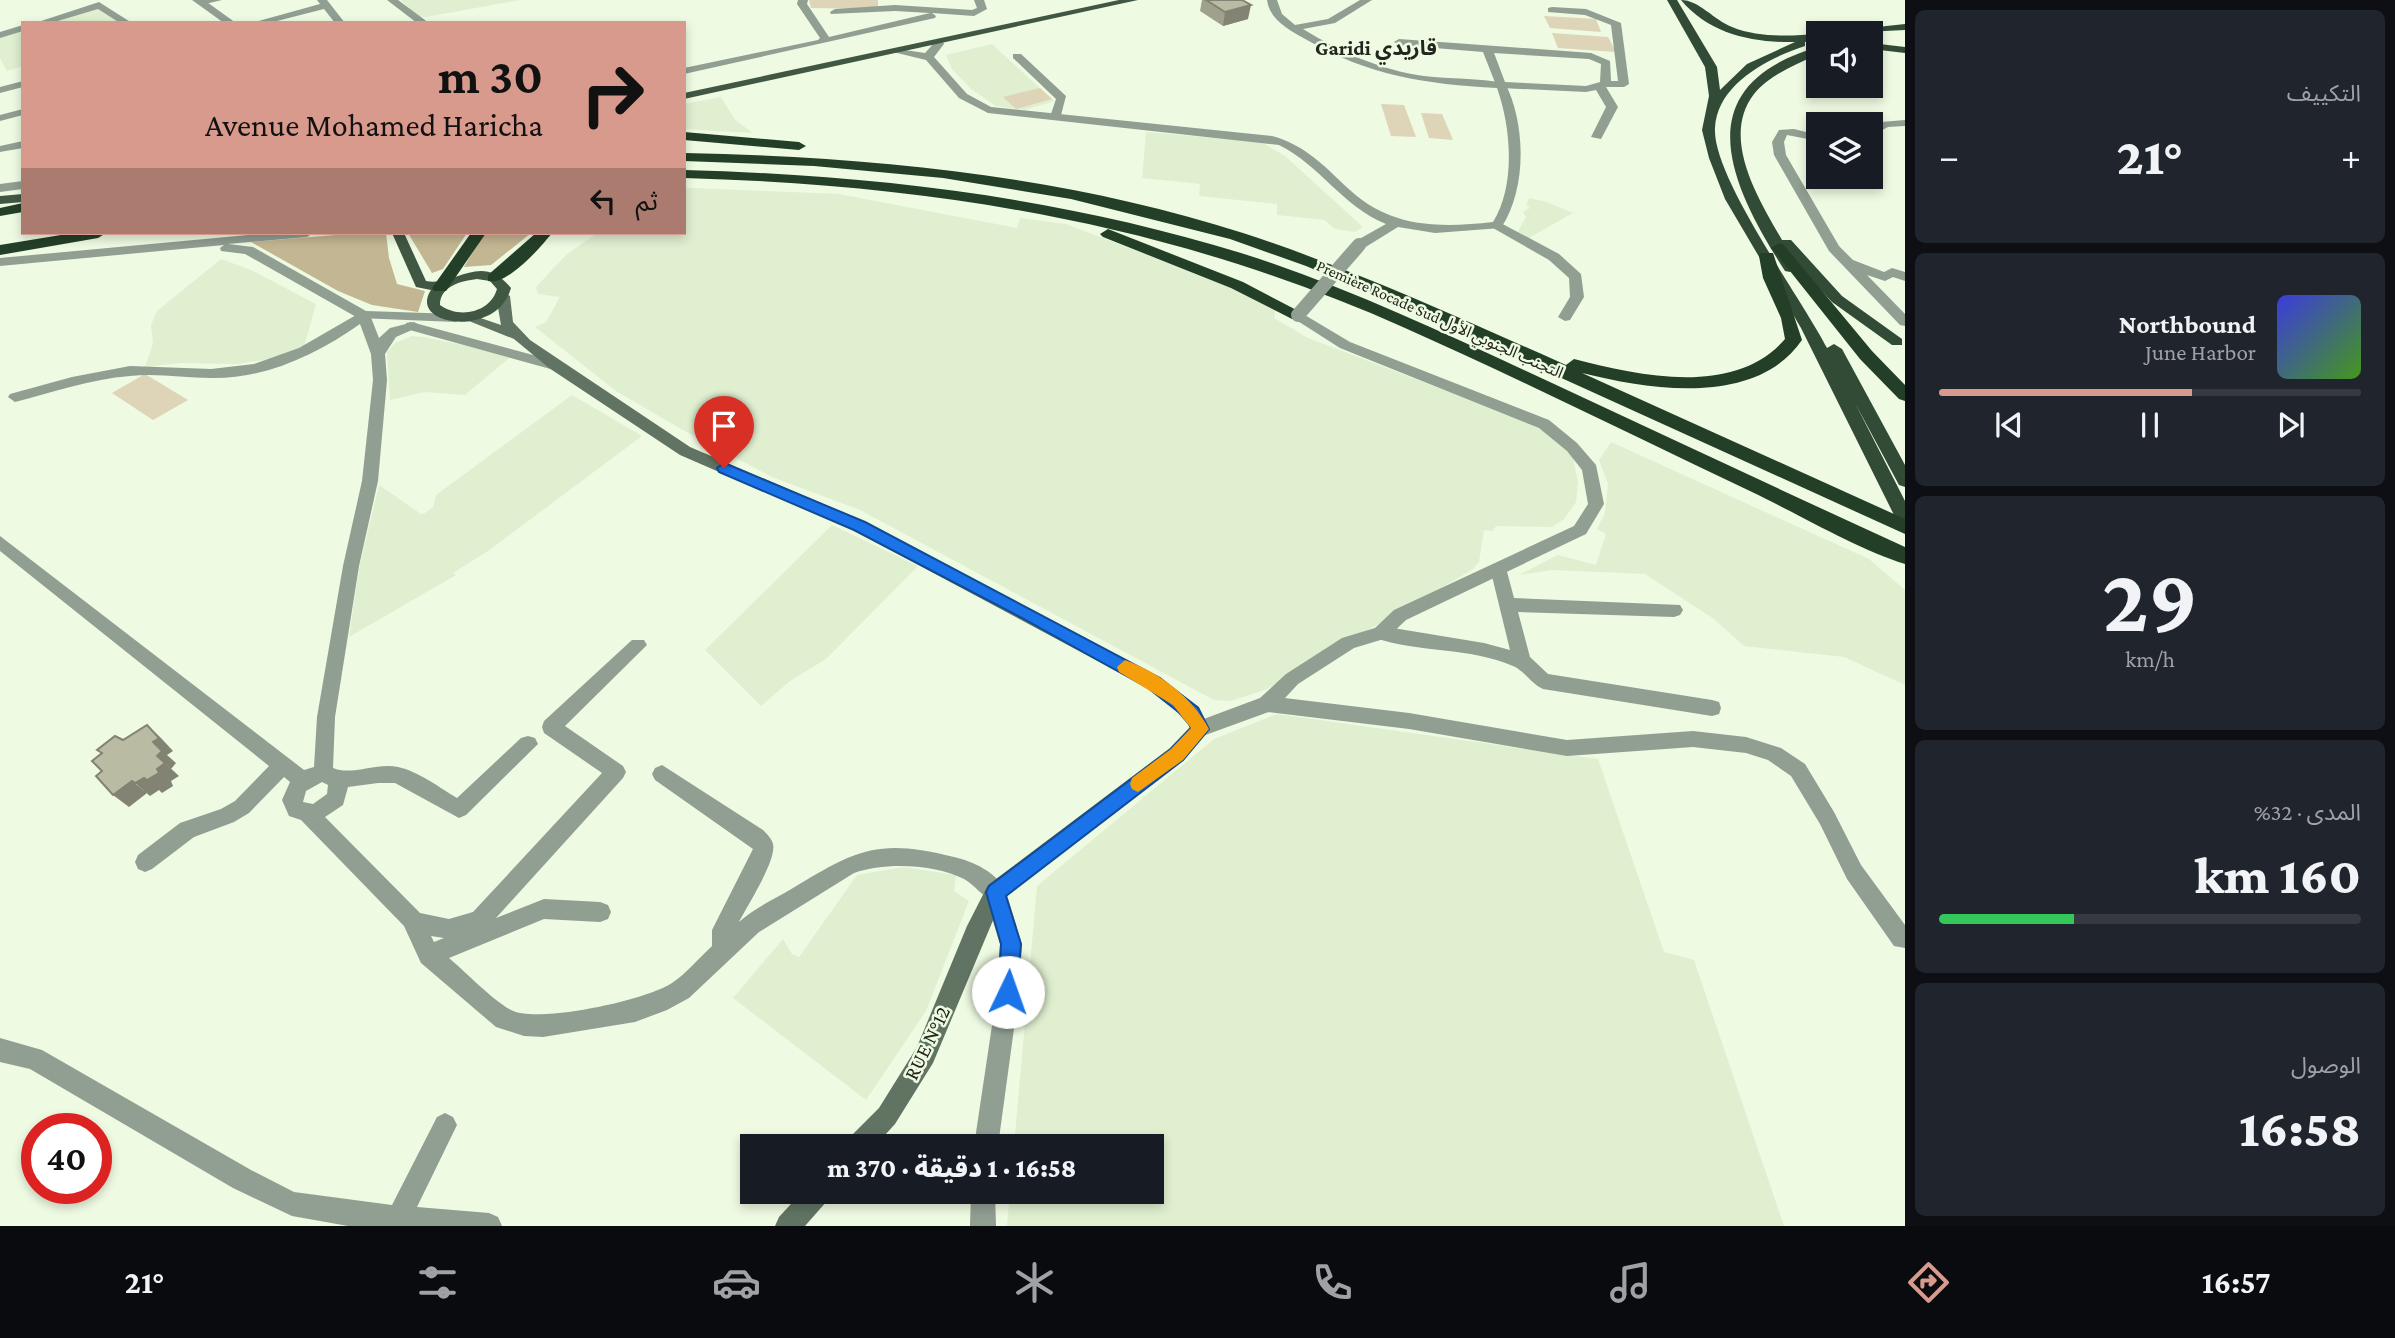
<!DOCTYPE html>
<html lang="ar">
<head>
<meta charset="utf-8">
<style>
  body { margin:0; font-family:"Crimson Pro","Noto Sans Arabic",serif; background:#20242c; color:#f1f3f6; direction:rtl; height:100vh; display:flex; flex-direction:column; font-size:26px; white-space:nowrap }
  * { box-sizing:border-box; margin:0 }
  p { font-size:23px; color:#9ea1a6 }
  .icon { flex:none; width:38px; height:38px; fill:none; stroke:currentColor; stroke-width:2; stroke-linecap:round; stroke-linejoin:round }
  .map { position:relative; flex:1; overflow:hidden; direction:ltr }
  .side { display:flex; flex-direction:column; gap:10px; padding:10px; background:#0d0f14; width:490px }
  .side>* { flex:none }
  .guide { position:absolute; left:21px; top:21px; width:665px; height:214px; border-radius:0px; box-shadow:0 4px 10px #0003; direction:rtl; background:#d79a8c; color:#111; overflow:hidden }
  .controls { position:absolute; left:1806px; top:21px; display:grid; gap:14px }
  .controls a { display:grid; place-items:center; width:77px; height:77px; border-radius:0px; background:#171b24; box-shadow:0 4px 10px #0003; font-size:35px }
  .speed { position:absolute; left:21px; top:1113px; display:flex; gap:14px; font-size:35px; font-weight:700; text-align:center }
  .speed>* { display:grid; place-content:center; width:91px; height:91px; border-radius:50%; background:#171b24; box-shadow:0 4px 10px #0003; line-height:1 }
  .speed .limit { border:10px solid #d22; background:#fff; color:#111 }
  .pin { position:absolute; display:grid; place-items:center; width:60px; height:60px; color:#fff; margin:-72px -30px; border-radius:50% 50% 50% 0; rotate:-45deg; box-shadow:0 0 7px #0007 }
  .pin .icon { rotate:45deg }
  .me { position:absolute; width:77px; margin:-38px; rotate:3deg; stroke-linejoin:round; filter:drop-shadow(0 0 5px #0008) }
  .turn { display:flex; align-items:center; gap:24px; height:147px; padding:0 28px; font-size:32px }
  .turn .icon { width:91px; height:91px; stroke-width:2.5 }
  .turn b { display:block; font-size:49px; line-height:60px }
  .then { display:flex; align-items:center; height:66px; padding:0 28px; background:#0003; gap:14px; font-size:26px }
  .big { font-size:52px; font-weight:800; line-height:1.1 }
  .side .tile { flex:1; display:flex; flex-direction:column; justify-content:center; gap:10px; min-width:0; padding:0 24px; border-radius:10px; background:#20242c }
  .side .dial { align-items:center; gap:0 }
  .dial b { font-size:91px; line-height:1 }
  .song { display:flex; align-items:center; gap:21px }
  .cover { width:84px; height:84px; border-radius:10px; background:linear-gradient(135deg,hsl(240 70% 55%),hsl(100 70% 35%)) }
  .played { height:7px; border-radius:4px; background:linear-gradient(90deg,#d79a8c 60%,#363941 60%) }
  .keys { display:flex; justify-content:space-around; direction:ltr }
  .heat { display:flex; justify-content:space-between; align-items:center; font-size:38px; direction:ltr }
  .charge { height:10px; border-radius:5px; background:linear-gradient(90deg,#34c759 32%,#363941 0) }
  .trip { position:absolute; left:740px; top:1134px; width:424px; height:70px; border-radius:0px; background:#171b24; box-shadow:0 4px 10px #0003; font-weight:800; line-height:70px; text-align:center; direction:rtl }
  .tab-bar { display:flex; height:112px; justify-content:space-around; align-items:center; background:#090b0e; color:#9ea1a6 }
  .tab-bar .icon { width:49px; height:49px }
  .tab-bar .current { color:#d79a8c }
  .tab-bar b { font-size:32px; color:#f1f3f6 }
  main { display:flex; flex:1; min-height:0 }
  .map>svg:first-child { display:block }
</style>
</head>
<body>
<main>
<section class="side">
<div class="tile"><p>التكييف</p>
<div class="heat"><a>−</a><b class="big">21°</b><a>+</a></div>
</div>
<div class="tile">
<div class="song"><i class="cover"></i><div><b>Northbound</b><p>June Harbor</p></div></div>
<div class="played"></div>
<div class="keys"><svg class="icon" aria-label="previous" viewBox="0 0 24 24"><path d="M18 5L8 12l10 7zM5 5v14"/></svg><svg class="icon" aria-label="pause" viewBox="0 0 24 24"><path d="M8 5v14M16 5v14"/></svg><svg class="icon" aria-label="next" viewBox="0 0 24 24"><path d="M6 5l10 7-10 7zM19 5v14"/></svg></div>
</div>
<div class="tile dial"><b>29</b><p>km/h</p></div>
<div class="tile"><p>المدى · 32%</p><b class="big">160 km</b><div class="charge"></div></div>
<div class="tile"><p>الوصول</p><b class="big">16:58</b></div>
</section>
<div class="map">
<svg width="1905" height="1226" viewBox="0 0 1905 1226">
  <rect width="100%" height="100%" fill="#eefae2"/>
  <g fill="#e0efd0">
    <path d="M401,0H520L426,17L417,16Z"/>
    <path d="M100,6L120,23H46Z"/>
    <path d="M23,30V66L7,71L0,58V37Z"/>
    <path d="M992,44L1054,101L1025,110L996,106L971,89L952,69L946,55Z"/>
    <path d="M721,97L735,120L753,133L684,129V104Z"/>
    <path d="M1146,132L1261,142L1285,156L1363,227L1355,232L1335,229L1325,220L1277,215V204L1199,196L1200,184L1142,178Z"/>
    <path d="M693,188L839,194L1017,228L1020,218L1066,224L1240,290L1276,308L1274,318L1308,338L1523,420L1548,433L1573,457L1578,483L1576,502L1564,519L1552,527L1496,526L1493,531L1484,530L1479,562L1472,570L1265,690L1231,701L1214,700L860,510L772,477L681,429L616,391L535,327L546,322L560,297L538,294L536,287L566,255L597,233H684V189Z"/>
    <path d="M1529,198L1547,202L1573,213L1527,239L1517,233L1526,217L1523,212L1530,208L1526,205Z"/>
    <path d="M221,259L251,270L316,304L304,347L269,359L238,364L181,363L145,367L153,343L151,325L157,311Z"/>
    <path d="M412,336L423,337L513,355L465,395L424,392L390,400L387,352L395,343Z"/>
    <path d="M572,395L642,436L488,551L453,573L456,575L349,637L359,569L379,485L421,514L425,513L433,507L436,495Z"/>
    <path d="M1611,442L1869,559L1905,590V685L1844,657L1744,646L1714,619L1645,574L1552,570L1519,575L1558,555L1596,565L1606,534L1597,529L1605,513L1608,484L1599,460Z"/>
    <path d="M832,525L918,566L826,659L790,681L761,706L705,650Z"/>
    <path d="M1277,714L1598,759L1664,952L1694,960L1784,1226H1007L1010,1192H1152V1146H1014L1037,886L1214,739Z"/>
    <path d="M903,867L956,875L954,891L969,901L926,1011L866,1100L733,998L783,939L792,954L799,957L857,875Z"/>
  </g>
  <g fill="#ded4b8">
    <path d="M809,0H878V9L811,8Z"/>
    <path d="M1544,16L1596,19L1601,32L1550,28Z"/>
    <path d="M1552,33L1608,37L1616,52L1558,48Z"/>
    <path d="M1040,88L1052,99L1016,109L1003,97Z"/>
    <path d="M1381,104L1404,105L1416,137L1391,136Z"/>
    <path d="M1421,113L1442,114L1453,140L1429,138Z"/>
    <path d="M145,374L188,400L153,420L112,393Z"/>
  </g>
  <g fill="#c3b692">
    <path d="M360,233H386L389,258L397,284L425,291L418,312L372,305L338,291L251,242Z"/>
    <path d="M408,233H467L443,269L432,273Z"/>
    <path d="M484,233H531L491,265L464,267Z"/>
  </g>
  <g fill="none" stroke-linecap="round" stroke-linejoin="round">
    <g fill="#919e92" fill-rule="evenodd">
      <path d="M204,0H222L201,5V1Z"/>
      <path d="M317,0H327L345,23H335L324,9L269,23H251L320,4Z"/>
      <path d="M387,0H398L429,23H417Z"/>
      <path d="M798,0H808L807,4L829,37L930,13L895,11L831,14L830,12L835,9L895,5L972,10L977,8L974,0H984L987,9L974,16L932,13L936,16L935,18L684,74V68L818,40L820,38L797,4Z"/>
      <path d="M99,2L132,23H120L98,9L51,23H35Z"/>
      <path d="M1552,7L1586,9L1621,23L1629,84L1624,87H1606L1618,107L1601,139L1591,137L1606,107L1596,90L1586,92L1501,88L1496,85L1483,52L1399,45L1394,42L1399,39L1591,53L1610,61L1611,81H1618L1611,25L1585,15L1548,12V8ZM1494,53L1589,59L1601,64L1600,82L1586,86L1505,82Z"/>
      <path d="M23,25V31L0,38V32Z"/>
      <path d="M1013,54H1021L1066,96L1060,119L1050,117L1056,99L1013,58Z"/>
      <path d="M23,81V87L0,93V87Z"/>
      <path d="M23,109V115L0,121V115Z"/>
      <path d="M1905,120V126L1888,127L1871,136V128L1881,122Z"/>
      <path d="M1794,129L1818,135V141L1787,135L1784,142L1786,155L1839,246L1853,260L1884,272L1892,268L1905,272V281L1893,277L1885,281L1867,275L1905,314V326L1900,325L1829,251L1774,155L1772,142L1779,130Z"/>
      <path d="M23,141V148L0,152V146Z"/>
      <path d="M23,181V189L0,192V184Z"/>
      <path d="M1497,221L1559,254L1581,274L1584,297L1570,320L1565,321L1558,317L1570,297L1569,278L1549,260L1493,228L1491,225Z"/>
      <path d="M363,311L370,315L379,338L390,328L414,322L421,326L396,337L385,354L387,380L378,481L359,566L335,717L333,768C352,776 377,762 398,767C418,771 440,788 457,798L521,738L528,736L535,738L538,744L466,815L459,818L395,783H378L348,787L343,805L325,817L420,913L449,919L473,912L602,773L544,733L542,727L544,721L632,640H644L647,645L565,726L623,766L626,772L623,778L496,918L544,899L600,902L608,905L611,912L608,919L600,922L544,919L449,958C467,973 491,999 511,1010C538,1024 647,1000 672,983C687,973 699,958 712,946V930L753,849L655,780L652,774L655,768L662,765L763,830C767,834 772,839 773,844C777,860 747,906 739,922C754,908 775,899 793,888C857,849 879,838 954,857C974,862 997,872 1006,892L1002,899L995,902C982,897 975,885 964,879C934,864 885,862 854,873L759,932L689,998L667,1010L635,1022L543,1037L524,1036L496,1027L421,963L404,926L301,820L289,816L282,800L290,782L284,777L249,813L234,822L194,837L152,869L145,872L138,869L135,862L138,855L180,823L221,809L235,801L269,766L0,551V536L304,770L314,767L317,717L343,566L362,481L373,380L371,354L360,324C316,355 265,379 211,378C184,378 157,373 130,376C91,379 53,392 15,402L8,397L10,394L72,377L130,366L211,369L254,364L299,348ZM322,782L328,785L327,794L313,804L303,802L306,791ZM431,936L444,938L434,942Z"/>
      <path d="M1498,562L1506,568L1514,598L1680,605L1683,610L1680,615L1674,617L1518,612L1530,657L1548,674L1712,700L1719,702L1721,708L1719,714L1712,716L1543,689C1531,684 1525,671 1513,666C1470,647 1419,653 1375,638L1372,633L1375,628L1381,626L1484,643L1510,650L1490,568Z"/>
      <path d="M1267,696L1409,713L1567,740L1693,731L1746,737L1781,748L1805,764L1834,812L1861,865L1905,925V948L1894,946L1847,879L1820,824L1791,776L1768,760L1746,753L1693,747L1567,756L1409,729L1267,712L1260,710L1258,704L1260,698Z"/>
      <path d="M0,1038L42,1050L251,1170L294,1192L392,1205L437,1117L445,1113L453,1117L457,1125L417,1207L489,1213L498,1217L502,1226H348L292,1216L233,1188L30,1069L0,1062Z"/>
    </g>
    <g fill="#919e92" fill-rule="evenodd">
      <path d="M192,0H204L236,23H224Z"/>
      <path d="M1267,0H1277L1282,14L1295,25L1328,19L1360,0H1372L1335,23L1303,29C1341,52 1380,70 1424,76C1450,79 1479,78 1505,83C1526,124 1527,189 1501,228L1435,233L1398,227L1364,248H1354V242L1386,224C1343,207 1320,165 1279,145L988,113L959,98L926,60L893,52L898,49L925,53L935,42H943L944,44L934,57L967,94L991,107L1272,136C1306,145 1326,168 1351,191C1392,228 1440,228 1493,222C1516,185 1511,127 1497,88C1425,84 1370,76 1307,40C1290,30 1270,21 1267,0Z"/>
      <path d="M269,233H313L307,237L228,244L253,247L366,311L456,314L463,318L456,322L358,318L245,254L221,251L220,248L224,245L0,266V258Z"/>
      <path d="M1298,311L1350,342L1549,420L1577,443L1596,465L1604,504L1586,534L1406,620L1387,638L1354,648L1298,684L1274,710L1200,737L1193,735L1191,729L1193,723L1260,698L1286,674L1342,638L1375,628L1394,610L1574,526L1588,504L1582,470L1567,451L1539,428L1340,348L1293,318V312Z"/>
      <path d="M411,322L559,362L561,365L554,370L406,329V323Z"/>
      <path d="M995,882L1002,885L1006,892L1022,944L1019,992L998,1146H974L997,992L1000,944L984,892L988,885Z"/>
      <path d="M971,1192H995L996,1226H970Z"/>
    </g>
    <g fill="#617463" fill-rule="evenodd">
      <path d="M503,292L510,296L513,322L530,340L690,447L865,522L1160,678L1199,707L1209,729L1184,760L1002,899L933,1063L895,1124L875,1146H847L850,1137L879,1108L917,1047L967,926L988,885L1170,748L1190,727L1172,706L1148,688L853,530L680,455L549,368L514,339L459,317L466,313L501,325L496,296Z"/>
      <path d="M802,1192H830L827,1201L805,1226H775L779,1217Z"/>
    </g>
    <g fill="#405743" fill-rule="evenodd">
      <path d="M1119,0H1138L684,99V93Z"/>
      <path d="M23,194V202L0,204V196Z"/>
      <path d="M392,233H404L426,281C456,287 481,251 511,288C497,339 407,326 431,290L416,287ZM477,279L490,281L497,289C490,313 459,319 440,305C440,286 461,281 477,279Z"/>
    </g>
    <g fill="#324b36" fill-rule="evenodd">
      <path d="M1667,0H1677L1717,67L1720,90L1747,64L1795,42C1753,43 1709,34 1681,0C1699,0 1714,20 1732,27C1759,38 1790,36 1818,34V40L1805,42V46C1768,58 1717,84 1715,128C1712,177 1802,299 1827,348L1834,344L1842,349L1905,465V487L1899,485L1855,403L1905,501V526L1896,519L1801,328L1725,199L1709,158L1702,130L1709,96L1705,67Z"/>
      <path d="M1905,24V30L1844,33L1850,30Z"/>
      <path d="M1871,43L1905,47V53L1871,49Z"/>
      <path d="M1818,47V54C1796,65 1770,74 1754,94C1720,138 1759,200 1782,240H1791L1842,296L1902,339V345H1892L1832,302L1791,258L1797,268L1790,272L1785,271C1729,184 1684,86 1818,47Z"/>
    </g>
    <g fill="#243f28" fill-rule="evenodd">
      <path d="M684,132L799,142L806,146L799,150L684,140Z"/>
      <path d="M684,153C872,157 1063,175 1243,233C1353,269 1460,318 1566,365L1574,359C1640,376 1735,397 1785,339L1781,318L1763,278L1759,256L1761,253H1773L1802,340C1756,407 1650,390 1582,373L1905,519V534L1418,313L1306,266L1230,239L1071,199L943,178L814,166L684,161Z"/>
      <path d="M684,170C874,175 1059,197 1241,253C1348,287 1450,336 1552,383C1670,438 1787,493 1905,547V564C1857,549 1798,514 1752,492C1636,437 1522,380 1405,328C1173,224 937,185 684,178Z"/>
      <path d="M23,203V212L0,216V208Z"/>
      <path d="M1108,229L1243,282L1306,315L1298,320L1292,319L1231,288L1103,237L1100,234Z"/>
      <path d="M73,233H106L98,238L0,255V245Z"/>
      <path d="M471,233H486L446,291H434L432,288Z"/>
      <path d="M536,233H552C541,247 507,286 488,281V275Z"/>
      <path d="M1779,243L1784,245L1872,351L1905,385V401L1899,399L1860,359L1774,251L1771,248Z"/>
    </g>
    <path stroke="#919e92" stroke-width="14" d="M1298,315L1359,245"/>
  </g>
  <path fill="#a0a18c" d="M1202,0H1242L1248,19L1223,26L1200,11Z"/>
  <g fill="#828372">
    <path d="M1251,5L1248,19L1223,26L1225,12Z"/>
    <path d="M147,725L161,738L173,751L167,755L176,763L171,769L157,756Z"/>
    <path d="M165,763L179,776L171,781L173,786L162,793L159,790L150,796L135,783Z"/>
    <path d="M132,781L147,793L129,807L113,795Z"/>
  </g>
  <g fill="#babba3" stroke="#828372" stroke-width="2">
    <path d="M1206,0H1242L1251,5L1225,12Z"/>
    <path d="M147,725L159,738L153,742L162,751L157,756L165,763L157,769L159,773L147,780L144,778L135,783L132,781L113,795L96,776L102,771L92,761L102,753L97,750L115,736L123,740Z"/>
  </g>
  <path fill="#1a73e8" stroke="#114b97" stroke-width="2" d="M724,463L865,522L1160,678L1198,708L1209,729L1183,760L1006,896L1021,944L1016,999L1008,1002L1001,999L998,992L1001,944L986,892L989,886L1171,749L1191,728L1186,718L1148,688L1020,617L854,530L719,472L717,468Z"/>
  <path fill="#f59e0b" d="M1125,660C1159,672 1193,698 1209,729L1183,760L1138,792L1132,789L1130,784L1132,778L1171,749L1191,728L1173,705L1119,672L1117,667Z"/>
  <g text-anchor="middle" dominant-baseline="central" stroke-width="5" stroke-linejoin="round" paint-order="stroke">
    <g font-size="16" fill="#22261d" stroke="#eefae2">
      <text transform="translate(1440 319) rotate(24)">Première Rocade Sud التجنب الجنوبي الأول</text>
    </g>
    <g font-size="21" font-weight="bold" fill="#22261d" stroke="#eefae2">
      <text x="1376" y="48">Garidi قاريدي</text>
    </g>
    <g font-size="21" fill="#22261d" stroke="#eefae2">
      <text transform="translate(927 1043) rotate(-64)">RUE N°12</text>
    </g>
  </g>
</svg>
<div class="controls">
<a><svg class="icon" aria-label="sound" viewBox="0 0 24 24"><path d="M4 9h4l5-4v14l-5-4H4zM17 9q2 3 0 6"/></svg></a>
<a><svg class="icon" aria-label="layers" viewBox="0 0 24 24"><path d="M12 4l9 5-9 5-9-5zM3 14l9 5 9-5"/></svg></a>
</div>
<div class="speed"><div class="limit">40</div></div>
<div class="pin" style="left:724px;top:468px;background:#d93025"><svg class="icon" aria-label="arrive" viewBox="0 0 24 24"><path d="M6 21V4h12l-3 4 3 4H6"/></svg></div>
<svg class="me" style="left:1008px;top:992px" viewBox="-20 -20 40 40"><circle r="19" fill="#fff"/><path d="M0-13L10 11 0 6-10 11z" fill="#1a73e8"/></svg>
<div class="trip">16:58 · 1 دقيقة · 370 m</div>
<div class="guide">
<div class="turn"><svg class="icon" aria-label="right" viewBox="0 0 24 24"><path d="M7 20v-9h11M14 6l5 5-5 5"/></svg><div><b>30 m</b>Avenue Mohamed Haricha</div></div>
<div class="then">ثم<svg class="icon" aria-label="left" viewBox="0 0 24 24"><path d="M17 20v-9H6M10 6l-5 5 5 5"/></svg></div>
</div>
</div>
</main>
<nav class="tab-bar">
<b>16:57</b>
<svg class="icon current" aria-label="directions" viewBox="0 0 24 24"><path d="M12 3l9 9-9 9-9-9zM9 14v-3h6M13 9l2 2-2 2"/></svg>
<svg class="icon" aria-label="music" viewBox="0 0 24 24"><path d="M9 18V5l10-2v13"/><circle cx="6" cy="18" r="3"/><circle cx="16" cy="16" r="3"/></svg>
<svg class="icon" aria-label="phone" viewBox="0 0 24 24"><path d="M5 4h4l2 5-3 2q2 4 5 5l2-3 5 2v4C11 20 4 13 5 4z"/></svg>
<svg class="icon" aria-label="climate" viewBox="0 0 24 24"><path d="M12 3v18M4 7l16 10M4 17L20 7"/></svg>
<svg class="icon" aria-label="car" viewBox="0 0 24 24"><path d="M5 17H2v-5l4-1 3-4h7l3 4 3 1v5h-3M9 17h6M6 11h13"/><circle cx="7" cy="17" r="2"/><circle cx="17" cy="17" r="2"/></svg>
<svg class="icon" aria-label="filters" viewBox="0 0 24 24"><path d="M4 7h16M4 17h16"/><circle cx="9" cy="7" r="2"/><circle cx="15" cy="17" r="2"/></svg>
<b>21°</b>
</nav>
</body>
</html>
